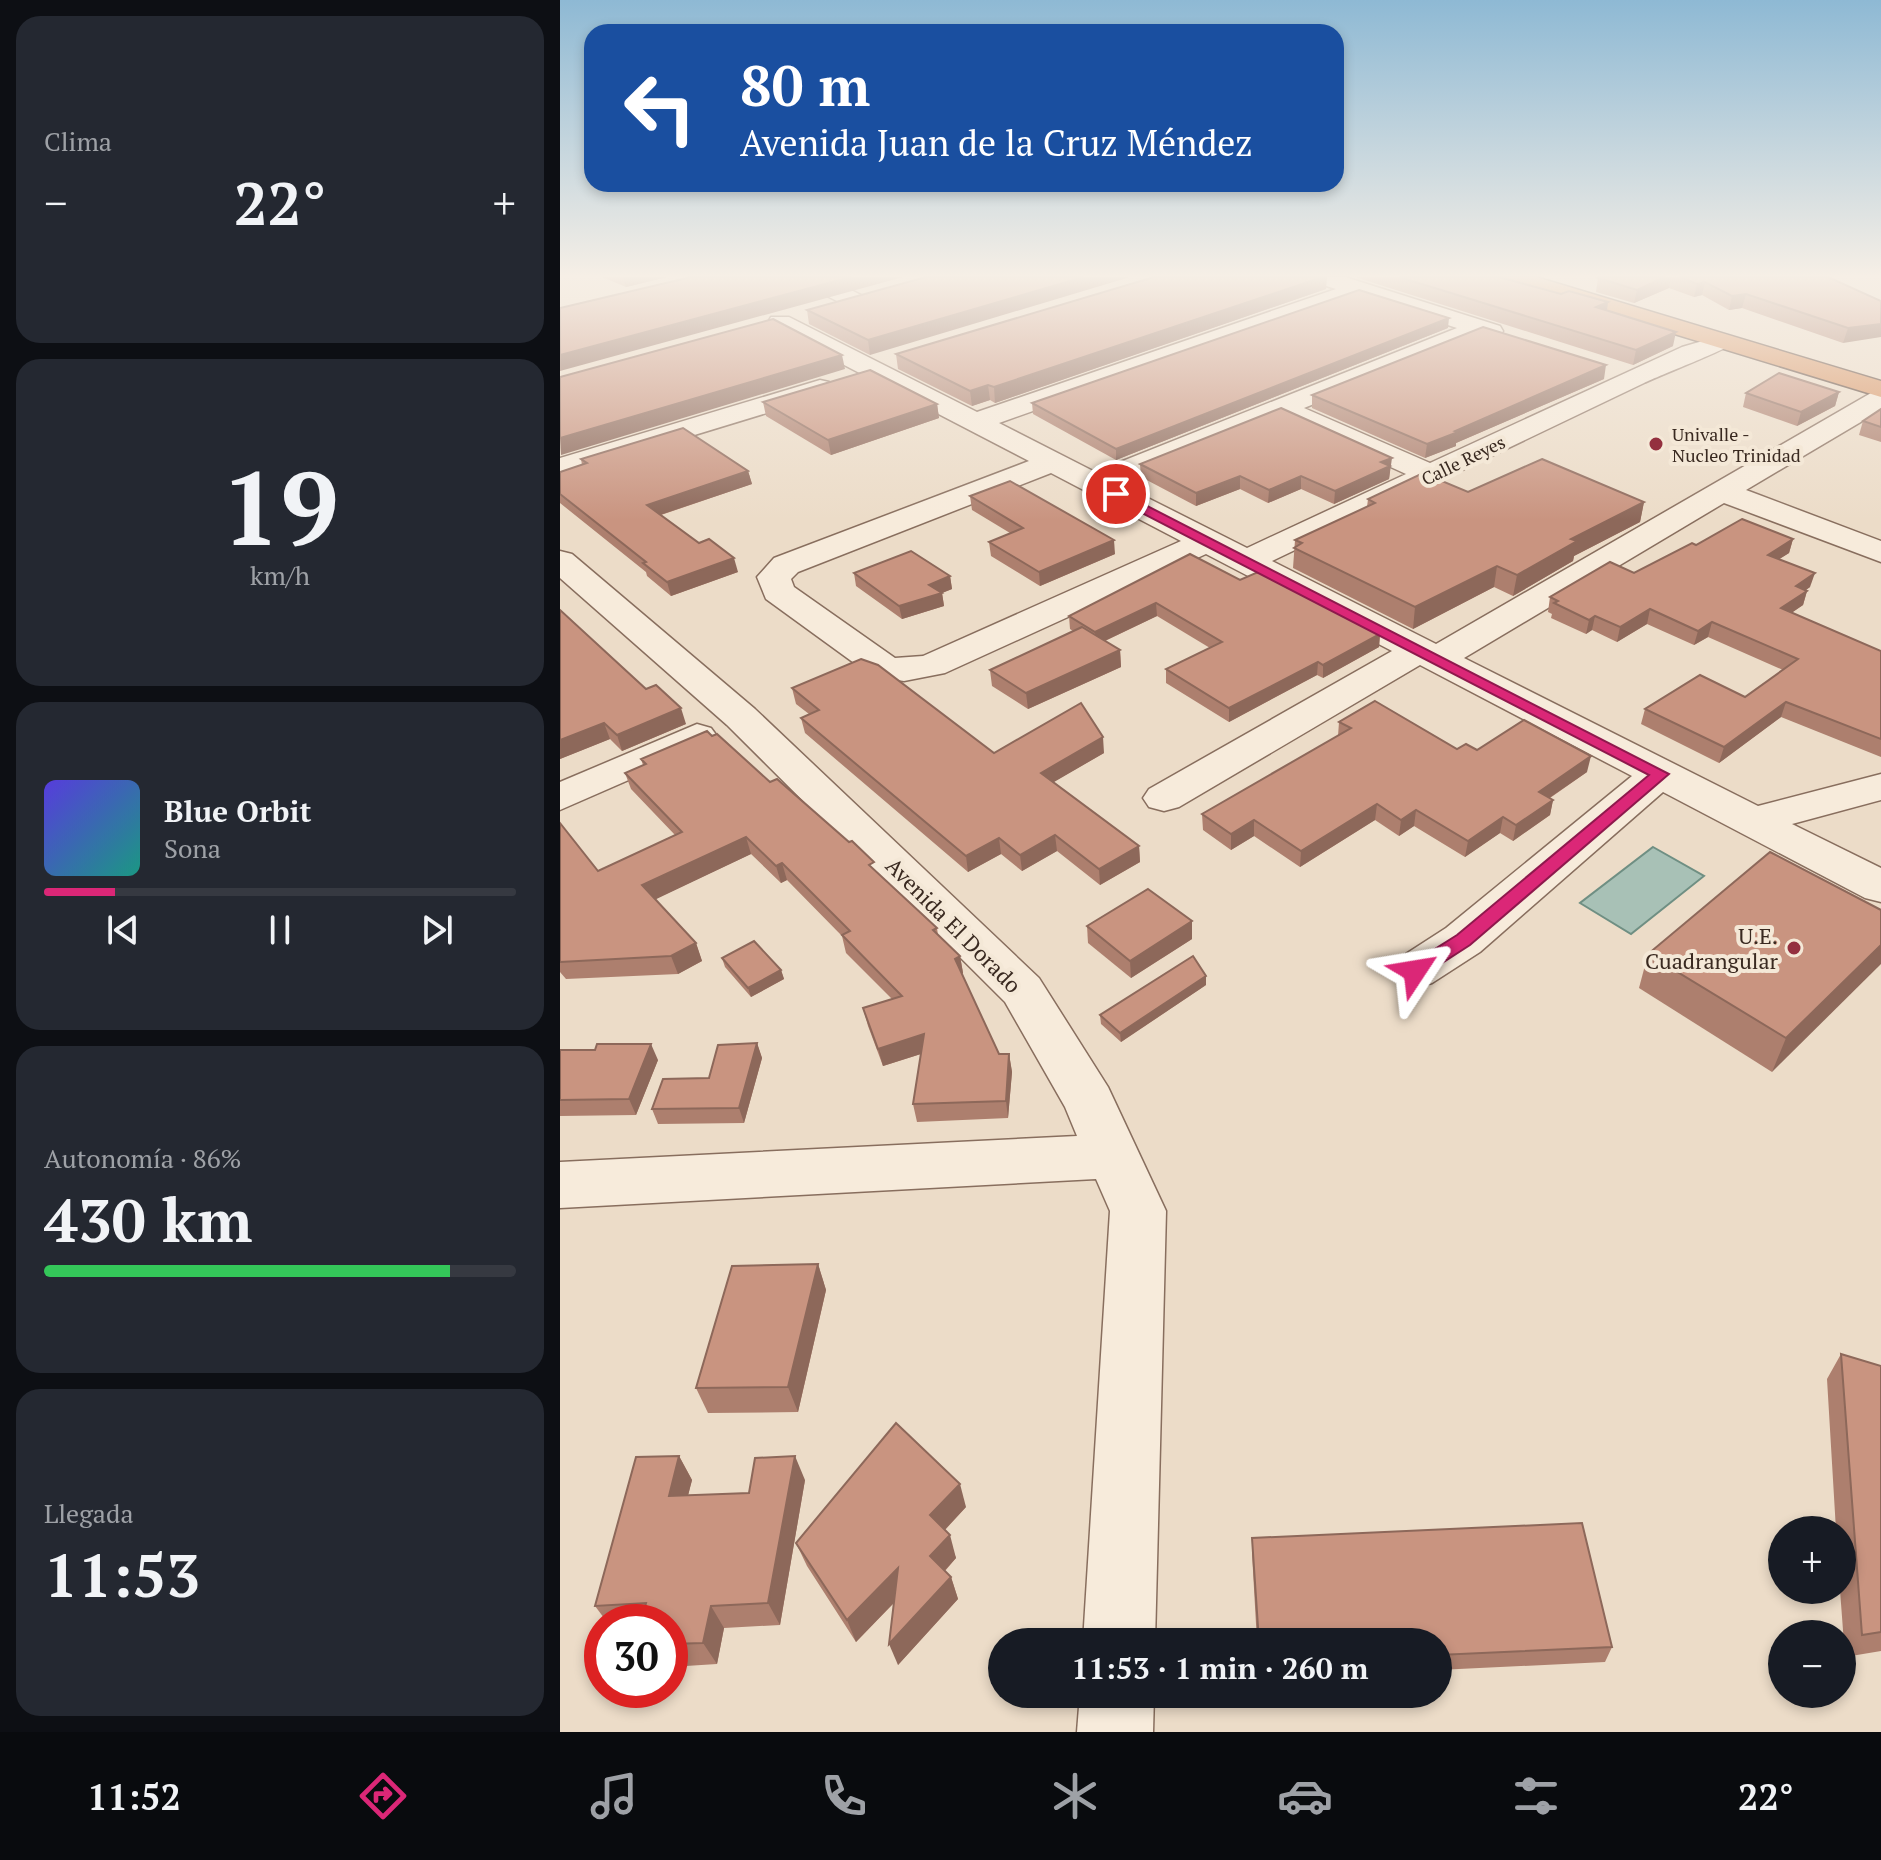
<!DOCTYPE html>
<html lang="es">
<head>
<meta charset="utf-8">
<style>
  body { margin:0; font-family:"PT Serif",serif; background:#242831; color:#f1f3f6; height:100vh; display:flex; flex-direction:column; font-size:30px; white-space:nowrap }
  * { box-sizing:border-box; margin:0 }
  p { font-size:26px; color:#9ea1a6 }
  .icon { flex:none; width:44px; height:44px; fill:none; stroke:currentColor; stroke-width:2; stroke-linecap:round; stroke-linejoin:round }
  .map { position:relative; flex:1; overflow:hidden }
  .drawer { display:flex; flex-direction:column; gap:16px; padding:16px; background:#0d0f14; width:560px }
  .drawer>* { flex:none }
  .guide { position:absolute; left:24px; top:24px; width:760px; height:168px; border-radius:24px; box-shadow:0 4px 12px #0003; background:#1a4fa0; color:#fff; overflow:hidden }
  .tools { position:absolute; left:1208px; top:1516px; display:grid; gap:16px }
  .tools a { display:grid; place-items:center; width:88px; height:88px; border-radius:50%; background:#171b24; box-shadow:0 4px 12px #0003; font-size:40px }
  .speed { position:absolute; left:24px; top:1604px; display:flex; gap:16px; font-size:40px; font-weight:700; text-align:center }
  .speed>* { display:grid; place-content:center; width:104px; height:104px; border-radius:50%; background:#171b24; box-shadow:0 4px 12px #0003; line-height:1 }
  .speed .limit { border:12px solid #d22; background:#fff; color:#111 }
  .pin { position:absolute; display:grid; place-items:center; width:68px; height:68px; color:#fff; margin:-34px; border:4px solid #fff; border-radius:50%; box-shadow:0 2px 8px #0007 }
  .me { position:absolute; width:88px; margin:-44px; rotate:57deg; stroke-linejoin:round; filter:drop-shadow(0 0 6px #0008) }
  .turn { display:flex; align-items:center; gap:28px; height:168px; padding:0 24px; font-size:36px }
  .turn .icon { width:104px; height:104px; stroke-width:2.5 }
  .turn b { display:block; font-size:56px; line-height:68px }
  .big { font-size:60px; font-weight:700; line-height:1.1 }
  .drawer .tile { flex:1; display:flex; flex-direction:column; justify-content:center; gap:12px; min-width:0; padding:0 28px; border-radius:24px; background:#242831 }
  .drawer .dial { align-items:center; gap:0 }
  .dial b { font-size:104px; line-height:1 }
  .song { display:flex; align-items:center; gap:24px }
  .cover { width:96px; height:96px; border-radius:12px; background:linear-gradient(135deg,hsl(250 70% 55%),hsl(170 70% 35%)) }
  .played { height:8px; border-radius:4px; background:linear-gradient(90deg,#db2777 15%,#363941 15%) }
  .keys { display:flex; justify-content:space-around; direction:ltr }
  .heat { display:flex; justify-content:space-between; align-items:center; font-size:44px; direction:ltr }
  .charge { height:12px; border-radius:6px; background:linear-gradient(90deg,#34c759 86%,#363941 0) }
  .trip { position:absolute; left:428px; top:1628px; width:464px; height:80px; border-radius:40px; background:#171b24; box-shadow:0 4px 12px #0003; font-weight:700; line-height:80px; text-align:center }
  .dock { display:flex; height:128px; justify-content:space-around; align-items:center; background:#090b0e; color:#9ea1a6 }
  .dock .icon { width:56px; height:56px }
  .dock .on { color:#db2777 }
  .dock b { font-size:36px; color:#f1f3f6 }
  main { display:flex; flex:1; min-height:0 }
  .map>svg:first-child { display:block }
</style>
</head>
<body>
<main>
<section class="drawer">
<div class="tile"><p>Clima</p>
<div class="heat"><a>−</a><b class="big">22°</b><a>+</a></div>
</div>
<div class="tile dial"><b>19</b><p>km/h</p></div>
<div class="tile">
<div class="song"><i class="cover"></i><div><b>Blue Orbit</b><p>Sona</p></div></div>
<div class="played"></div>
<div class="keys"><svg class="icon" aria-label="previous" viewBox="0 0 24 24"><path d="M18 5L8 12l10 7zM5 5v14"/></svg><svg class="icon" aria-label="pause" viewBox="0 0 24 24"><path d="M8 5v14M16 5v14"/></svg><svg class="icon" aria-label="next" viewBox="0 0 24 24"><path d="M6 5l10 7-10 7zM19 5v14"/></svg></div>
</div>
<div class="tile"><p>Autonomía · 86%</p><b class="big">430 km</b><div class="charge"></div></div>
<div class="tile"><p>Llegada</p><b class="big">11:53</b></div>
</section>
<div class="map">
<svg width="1321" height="1732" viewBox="0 0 1321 1732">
  <rect width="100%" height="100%" fill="#ecdcc8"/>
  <path fill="#a8c1b6" stroke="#6f8f83" stroke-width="2" d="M1093,847L1144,876L1071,934L1020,903Z"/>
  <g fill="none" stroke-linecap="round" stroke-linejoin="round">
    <defs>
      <g id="minor">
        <path d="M236,277H265L303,296L307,301L303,306H287L239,282Z"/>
        <path d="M758,277H785L940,326L943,331L940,336H921L744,408L870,463L1122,347L1163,335L1172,337L1175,342C1171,348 1098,376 1084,383L712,561L876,644L1311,393L1321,391V410L1186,490L1321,541V562L1164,503L904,658L1198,806L1321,774V800L1232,824L1321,868V902L1305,898L1103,792L920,952L872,983L855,988L838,983L831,971L838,959L886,928L1072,776L860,665L619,807L604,811L589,807L583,798L589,789L832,651L646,554L385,673L344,681L312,676L206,599L197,577L214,558L469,461L211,327L208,322L211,317H229L417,412L776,289L760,284ZM798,296L897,328L535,472L439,423ZM721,417L846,474L687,548L558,483ZM491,473L621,541L363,656L335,658L234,587L231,579L238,572Z"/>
        <path d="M260,380L269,382L273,388L269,394L0,476V458Z"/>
        <path d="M0,551L12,554L195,709L479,978L548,1087L606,1211L595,1642H523L550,1211L536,1179L0,1208V1162L517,1136L505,1107L445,1002L167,725L0,578Z"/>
        <path d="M137,724L151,728L157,736L151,744L0,810V782Z"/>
        <path d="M520,1694H594L593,1732H517Z"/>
      </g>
      <path id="highway" d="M941,277H976L1321,381V397L944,282Z"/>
    </defs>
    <use href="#minor" stroke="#886e5e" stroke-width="3"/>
    <use href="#highway" stroke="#563d31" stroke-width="3"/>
    <use href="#minor" fill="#f7ebdb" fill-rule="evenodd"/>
    <use href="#highway" fill="#d7905e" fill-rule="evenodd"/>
  </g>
  <g fill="#ad7f6e">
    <path d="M42,277H107L66,287Z"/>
    <path d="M366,277L310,355L249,324L247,310Z"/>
    <path d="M795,277H929L1001,294L1048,302L1047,311L1113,346L1073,365Z"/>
    <path d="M1041,277H1268L1321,301L1283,343L1182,308L1169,310L1142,295L1134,297L1109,288L1074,303L1036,292L1038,278Z"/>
    <path d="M766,289L435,403L430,400L412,406L338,369L336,354Z"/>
    <path d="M888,328L556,460L473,414L472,403Z"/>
    <path d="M1044,379L896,443V446L865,458L752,408V395Z"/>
    <path d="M1279,392L1275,406L1237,426L1183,407L1186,393Z"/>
    <path d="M203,402L377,404L379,418L271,455L206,416Z"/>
    <path d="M1321,409V442L1299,435L1303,421Z"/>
    <path d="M21,459L188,471L192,484L101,515L178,572L111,596L87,576L86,572L0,503V472L22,465Z"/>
    <path d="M580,464L831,471H830L829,479L774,504L741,489L708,503L680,489L636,506L581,477Z"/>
    <path d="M908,492L1084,502L1080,522L1014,556L1013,561L953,596L934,587L853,629L733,568L735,540L807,507L808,499Z"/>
    <path d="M410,496L555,554L480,586L431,556L429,542L450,533L412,510Z"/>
    <path d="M1233,539L1229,553L1219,559L1250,587L1246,590L1247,591L1243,605L1231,613L1321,651V757L1221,717L1159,763L1081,724L1085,709L1185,697L1223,670L1148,637L1134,645L1087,624L1057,642L1032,630L1026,634L991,618L992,614L988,612L990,597L1074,573L1136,545Z"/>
    <path d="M294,573L390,576L392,589L382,593L384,606L342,619L296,586Z"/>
    <path d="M680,580L820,634L819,647L763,678L757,675L669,722L606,683V669L650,648L597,616L545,641L560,650L561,667L468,709L432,686L430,670L513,631L510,629L509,616Z"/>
    <path d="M0,610L86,689L126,724L62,751L50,739L0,759Z"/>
    <path d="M232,688L434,753H544L493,782L579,846L580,862L540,885L497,851L462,871L441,854L408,872L245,733L241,718L249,714L236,704Z"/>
    <path d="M779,722L897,749L917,750L1027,772L990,798L993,800L990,815L953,841L940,833L905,857L854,826L839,836L815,820L740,867L694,836L671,850L643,830L642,814L778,736Z"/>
    <path d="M81,759L210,782L316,872L377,928L378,935L400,956L403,973L402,974L439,1054H449L452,1072L448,1118L357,1122L353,1104L361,1054L323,1066L308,1026L303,1008L332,999L286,953L282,936L227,880L221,883L191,854L95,899L136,943L142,961L118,974L6,979L0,972V823L38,871L115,835L71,789L65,773L83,765Z"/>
    <path d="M1321,910L1212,1072L1079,988L1088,954Z"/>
    <path d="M527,926L632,939L571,978L528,943Z"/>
    <path d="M162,958L221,970L224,979L191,997L165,967Z"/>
    <path d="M646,985L561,1042L541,1024L540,1015Z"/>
    <path d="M197,1043L202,1058L184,1123L98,1124L92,1109L149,1078Z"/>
    <path d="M0,1050L98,1060L76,1115L0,1116Z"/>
    <path d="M258,1264L266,1290L238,1412L148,1413L136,1388Z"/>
    <path d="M1281,1354L1321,1366V1651L1285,1657L1280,1590H1282V1530H1276L1267,1379Z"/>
    <path d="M119,1456L132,1480L128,1495L189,1493L245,1480L220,1625L164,1628L157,1664L110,1667V1622H47L35,1606Z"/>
    <path d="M406,1507L385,1530L396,1558L385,1571L391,1577L398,1599L338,1665L334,1603L296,1642L247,1566L236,1543Z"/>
    <path d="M692,1538L1052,1647L1045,1662L878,1670V1642H697L692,1553Z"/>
  </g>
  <g fill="#8d685a">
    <path d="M63,277H107L66,287Z"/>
    <path d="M291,277H343L0,371V355Z"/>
    <path d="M524,277H570L310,355L308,340Z"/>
    <path d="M763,277H767L766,289L435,403L434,387Z"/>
    <path d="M1105,277H1111L1109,288L1074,303L1077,290Z"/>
    <path d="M1145,282L1142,295L1134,297L1137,284Z"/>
    <path d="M1186,294L1182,308L1169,310L1172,296Z"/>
    <path d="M1048,302L1046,316L1036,307Z"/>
    <path d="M889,318L888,328L556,460V449Z"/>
    <path d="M1321,324V337L1283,343L1288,328Z"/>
    <path d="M1116,332L1113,346L1073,365L1076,350Z"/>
    <path d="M282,355L285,369L1,455L0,438Z"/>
    <path d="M1046,365L1044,379L896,443V446L865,458L867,444Z"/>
    <path d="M428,385L430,400L412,406L410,391Z"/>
    <path d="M1279,392L1275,406L1237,426L1241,412Z"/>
    <path d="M377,404L379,418L271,455L268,440Z"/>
    <path d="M832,458L829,479L774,504L775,491L821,462Z"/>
    <path d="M188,471L192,484L91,518L87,505Z"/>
    <path d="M680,476V489L636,506V493Z"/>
    <path d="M741,476V489L708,503L709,490Z"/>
    <path d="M1084,502L1080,522L1014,556L1013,561L953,596L957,575L1011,539Z"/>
    <path d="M1233,539L1229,553L1204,569L1208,555Z"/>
    <path d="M554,540L555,554L480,586L479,572Z"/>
    <path d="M174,558L178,572L111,596L107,582Z"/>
    <path d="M937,566L934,587L853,629L855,607Z"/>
    <path d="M1255,573L1250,587L1231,600L1236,586Z"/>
    <path d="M390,576L392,589L382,593L384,606L342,619L339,606L369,585Z"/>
    <path d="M1247,591L1243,605L1217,623L1221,608Z"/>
    <path d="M596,603L597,616L536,645L535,632Z"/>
    <path d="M1090,609L1087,624L1057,642L1060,627Z"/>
    <path d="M1035,616L1032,630L1026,634L1029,620Z"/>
    <path d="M1152,622L1148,637L1134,645L1138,631Z"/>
    <path d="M820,634L819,647L763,678V665Z"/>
    <path d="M560,650L561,667L468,709L466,693Z"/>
    <path d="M758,662L757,675L669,722V708Z"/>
    <path d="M1226,702L1221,717L1159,763L1164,747Z"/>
    <path d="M121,708L126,724L62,751L57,735Z"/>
    <path d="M44,723L50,739L0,759V740Z"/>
    <path d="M543,737L544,753L482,789L481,773Z"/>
    <path d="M1031,756L1027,772L976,807L979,792Z"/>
    <path d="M993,800L990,815L953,841L956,825Z"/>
    <path d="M817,804L815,820L740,867L741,851Z"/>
    <path d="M856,810L854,826L839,836L841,820Z"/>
    <path d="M943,817L940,833L905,857L908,841Z"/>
    <path d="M694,820V836L671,850V834Z"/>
    <path d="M495,835L497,851L462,871L460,855Z"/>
    <path d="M186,837L191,854L88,903L82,885Z"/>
    <path d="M439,838L441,854L408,872L406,856Z"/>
    <path d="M579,846L580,862L540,885L539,869Z"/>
    <path d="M222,863L227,880L221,883L216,866Z"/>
    <path d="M632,921V939L571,978L570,961Z"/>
    <path d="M136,943L142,961L118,974L111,956Z"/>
    <path d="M1321,945V964L1212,1072L1226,1038Z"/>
    <path d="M400,956L403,973L398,976L395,959Z"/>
    <path d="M221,970L224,979L191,997L188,988Z"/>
    <path d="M646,976V985L561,1042L560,1033Z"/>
    <path d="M364,1034L367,1052L323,1066L318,1049Z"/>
    <path d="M197,1043L202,1058L184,1123L179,1108Z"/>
    <path d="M91,1044L98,1060L76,1115L69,1099Z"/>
    <path d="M449,1054L452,1072L448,1118L446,1101Z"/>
    <path d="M258,1264L266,1290L238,1412L228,1387Z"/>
    <path d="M119,1456L132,1480L122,1519L109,1496Z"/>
    <path d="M235,1456L245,1480L220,1625L208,1603Z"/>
    <path d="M400,1484L406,1507L377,1538L370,1515Z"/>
    <path d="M390,1535L396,1558L377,1579L370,1556Z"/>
    <path d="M338,1568L346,1590L296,1642L287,1620Z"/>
    <path d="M391,1577L398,1599L338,1665L329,1644Z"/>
    <path d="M151,1606L164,1628L157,1664L143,1643Z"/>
  </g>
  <g fill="#c99480" stroke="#8d685a" stroke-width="2">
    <path d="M131,277H291L0,355V308Z"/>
    <path d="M366,277H524L308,340L247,310Z"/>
    <path d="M594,277H763L434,387L428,385L410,391L336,354Z"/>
    <path d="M839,277H939L1001,294L1009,291L1048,302L1036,307L1116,332L1076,350Z"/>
    <path d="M1041,277H1105L1077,290L1038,278Z"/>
    <path d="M1120,277H1268L1321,301V324L1288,328L1186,294L1172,296L1145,282L1137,284Z"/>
    <path d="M799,290L889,318L556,449L472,403Z"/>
    <path d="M213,319L282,355L0,438V377Z"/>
    <path d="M923,327L1046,365L895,431L898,432L867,444L752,395Z"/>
    <path d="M310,370L377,404L268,440L203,402Z"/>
    <path d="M1219,373L1279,392L1241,412L1186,393Z"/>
    <path d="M721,408L832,458L821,462L830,466L775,491L741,476L709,490L680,476L636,493L580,464Z"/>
    <path d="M1321,409V427L1303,421Z"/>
    <path d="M123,428L188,471L87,505L139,543L149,539L174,558L107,582L83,563L86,562L0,494V472L27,463L21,459Z"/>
    <path d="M982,459L1084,502L1011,539L1017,541L957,575L937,566L855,607L734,548L742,543L735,540L815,503L808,499L863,473L908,492Z"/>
    <path d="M450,481L554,540L479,572L429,542L463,528L410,496Z"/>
    <path d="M1182,519L1233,539L1208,555L1255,573L1236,586L1247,591L1221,608L1321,651V739L1226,702L1164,747L1085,709L1140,675L1185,697L1238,659L1152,622L1138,631L1090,609L1060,627L1035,616L1029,620L994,603L998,601L990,597L1050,562L1074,573L1132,543L1136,545Z"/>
    <path d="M351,551L390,576L369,585L382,593L339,606L294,573Z"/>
    <path d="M630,554L680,580L698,572L820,634L763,665L758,662L669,708L606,669L662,642L596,603L535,632L509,616Z"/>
    <path d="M0,610L86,689L96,685L121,708L57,735L44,723L0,740Z"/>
    <path d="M522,627L560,650L466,693L430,670Z"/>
    <path d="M301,659L318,665L434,753L521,703L543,737L481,773L579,846L539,869L495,835L460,855L439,838L406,856L241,718L259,710L232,688Z"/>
    <path d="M815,701L897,749L906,744L917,750L964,720L1031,756L979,792L993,800L956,825L943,817L908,841L856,810L841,820L817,804L741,851L694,820L671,834L642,814L791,728L779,722Z"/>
    <path d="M147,731L152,736L157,734L210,782L217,779L289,842L292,841L314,862L309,865L377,928L373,930L400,956L395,959L439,1054H449L446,1101L353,1104L364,1034L318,1049L303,1008L342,996L282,935L290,931L222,863L216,866L186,837L82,885L136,943L111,956L0,962V823L38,871L122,832L65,773L86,764L81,759Z"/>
    <path d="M1210,852L1321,910V945L1226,1038L1088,954Z"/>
    <path d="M588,889L632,921L570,961L527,926Z"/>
    <path d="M194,941L221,970L188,988L162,958Z"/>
    <path d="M633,956L646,976L560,1033L540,1015Z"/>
    <path d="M197,1043L179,1108L92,1109L103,1079L149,1078L158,1045Z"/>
    <path d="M37,1044H91L69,1099L0,1100V1050H35Z"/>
    <path d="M258,1264L228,1387L136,1388L172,1266Z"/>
    <path d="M1281,1354L1321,1366V1632L1302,1635Z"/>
    <path d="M336,1423L400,1484L370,1515L390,1535L370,1556L391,1577L329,1644L338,1568L287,1620L236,1543Z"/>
    <path d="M119,1456L109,1496L189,1493L195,1458L235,1456L208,1603L151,1606L143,1643L110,1644V1622H81L86,1603L35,1606L76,1457Z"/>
    <path d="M1022,1523L1052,1647L878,1655V1642H699L692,1538Z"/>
  </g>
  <linearGradient id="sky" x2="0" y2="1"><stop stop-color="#8eb9d4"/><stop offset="0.53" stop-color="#f6efe6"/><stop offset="1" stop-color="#f6efe6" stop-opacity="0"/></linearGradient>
  <rect width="1321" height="520" fill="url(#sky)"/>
  <path fill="#db2777" stroke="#8e194d" stroke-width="2" d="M551,492H560L1109,774L910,945L862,976H848L845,971L848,966L897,935L1089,775L551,497Z"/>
  <g fill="#94303f" stroke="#f4e8d7" stroke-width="3">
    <circle cx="1096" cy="444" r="8"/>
    <circle cx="1234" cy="948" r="8"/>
  </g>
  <g text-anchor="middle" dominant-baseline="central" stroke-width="8" stroke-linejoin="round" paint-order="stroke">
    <g font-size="18" fill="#392920" stroke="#f4e8d7" text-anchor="start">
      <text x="1112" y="434">Univalle -<tspan x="1112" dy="21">Nucleo Trinidad</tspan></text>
    </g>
    <g font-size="18" fill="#392920" stroke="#f4e8d7">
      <text transform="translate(903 460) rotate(-26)">Calle Reyes</text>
    </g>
    <g font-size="22" fill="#392920" stroke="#f4e8d7">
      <text transform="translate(394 925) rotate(45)">Avenida El Dorado</text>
    </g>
    <g font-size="22" fill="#392920" stroke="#f4e8d7" text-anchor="end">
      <text x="1218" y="935">U.E.<tspan x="1218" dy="25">Cuadrangular</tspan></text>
    </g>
  </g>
</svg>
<div class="tools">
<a>+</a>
<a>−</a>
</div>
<div class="speed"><div class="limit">30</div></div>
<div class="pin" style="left:556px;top:494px;background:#d93025"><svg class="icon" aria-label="arrive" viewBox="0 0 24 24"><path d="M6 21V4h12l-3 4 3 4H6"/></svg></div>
<svg class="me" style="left:855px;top:971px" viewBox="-20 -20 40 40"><path d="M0-17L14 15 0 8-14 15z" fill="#db2777" stroke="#fff" stroke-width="4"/></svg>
<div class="trip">11:53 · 1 min · 260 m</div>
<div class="guide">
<div class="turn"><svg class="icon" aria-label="left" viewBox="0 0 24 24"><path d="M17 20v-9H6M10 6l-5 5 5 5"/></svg><div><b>80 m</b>Avenida Juan de la Cruz Méndez</div></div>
</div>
</div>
</main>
<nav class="dock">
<b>11:52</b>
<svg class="icon on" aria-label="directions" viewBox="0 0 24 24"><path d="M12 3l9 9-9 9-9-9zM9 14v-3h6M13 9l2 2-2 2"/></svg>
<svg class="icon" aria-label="music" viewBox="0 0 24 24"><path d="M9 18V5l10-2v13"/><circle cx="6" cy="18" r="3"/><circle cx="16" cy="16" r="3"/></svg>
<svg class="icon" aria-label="phone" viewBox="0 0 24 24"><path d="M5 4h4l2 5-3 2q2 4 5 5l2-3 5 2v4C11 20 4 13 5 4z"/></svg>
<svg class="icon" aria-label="climate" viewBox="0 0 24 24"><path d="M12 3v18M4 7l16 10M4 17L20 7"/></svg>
<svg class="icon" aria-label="car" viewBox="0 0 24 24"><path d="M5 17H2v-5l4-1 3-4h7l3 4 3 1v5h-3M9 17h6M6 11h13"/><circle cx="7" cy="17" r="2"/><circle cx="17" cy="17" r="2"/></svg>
<svg class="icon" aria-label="filters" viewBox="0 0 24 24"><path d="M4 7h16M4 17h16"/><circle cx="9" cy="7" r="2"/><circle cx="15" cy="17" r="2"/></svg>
<b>22°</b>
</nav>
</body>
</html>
